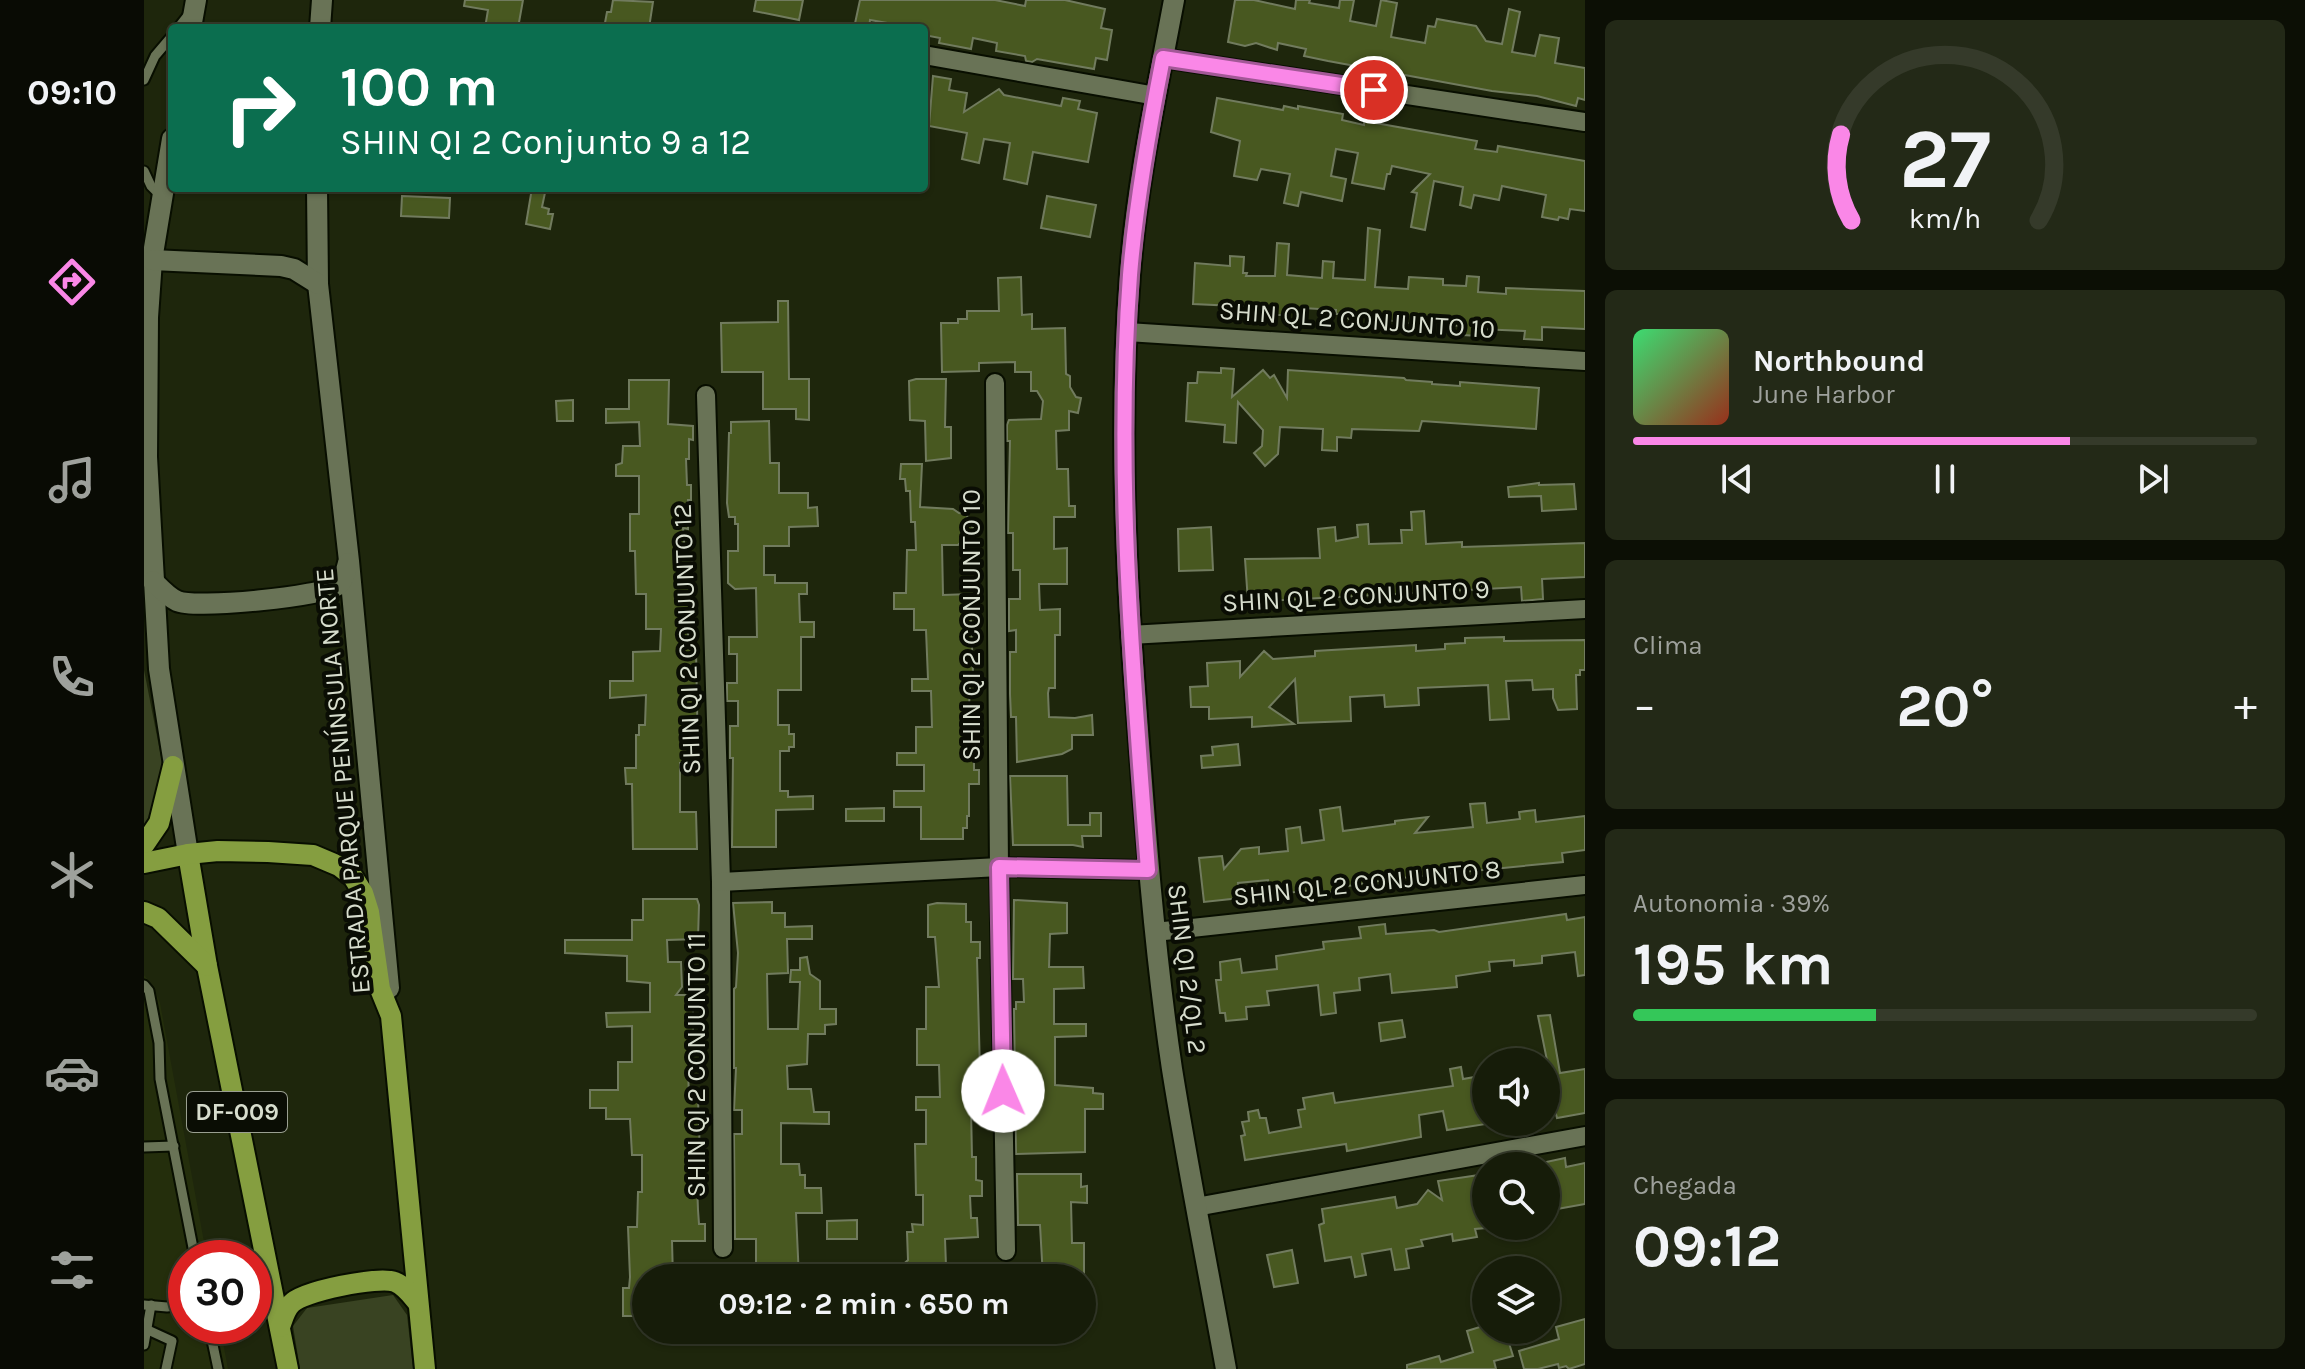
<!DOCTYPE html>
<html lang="pt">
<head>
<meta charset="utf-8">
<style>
  body { margin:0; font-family:Karla,sans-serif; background:#232917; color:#f1f3f6; height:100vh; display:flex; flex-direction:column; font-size:30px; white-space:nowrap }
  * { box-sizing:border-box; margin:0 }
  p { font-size:26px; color:#9ea19c }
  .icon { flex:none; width:44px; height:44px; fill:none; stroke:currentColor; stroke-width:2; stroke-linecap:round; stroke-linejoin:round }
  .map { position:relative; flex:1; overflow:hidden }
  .drawer { display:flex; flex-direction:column; gap:20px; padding:20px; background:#0c0f05; width:720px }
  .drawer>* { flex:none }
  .hud { position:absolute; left:24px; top:24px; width:760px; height:168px; border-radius:8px; box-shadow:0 2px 6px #0004,0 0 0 2px #353a2a; background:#0b6e4f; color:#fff; overflow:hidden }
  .tools { position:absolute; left:1328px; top:1048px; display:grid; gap:16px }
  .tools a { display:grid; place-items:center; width:88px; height:88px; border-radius:50%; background:#161c09; box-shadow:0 2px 6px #0004,0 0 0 2px #353a2a; font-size:40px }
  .speed { position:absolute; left:24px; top:1240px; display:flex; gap:16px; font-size:40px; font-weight:700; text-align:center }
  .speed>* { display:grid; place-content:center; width:104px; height:104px; border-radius:50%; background:#161c09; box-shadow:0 2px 6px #0004,0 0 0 2px #353a2a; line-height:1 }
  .speed .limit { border:12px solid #d22; background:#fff; color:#111 }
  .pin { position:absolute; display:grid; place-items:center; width:68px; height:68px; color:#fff; margin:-34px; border:4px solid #fff; border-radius:50%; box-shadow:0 2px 8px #0007 }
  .me { position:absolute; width:88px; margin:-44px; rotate:359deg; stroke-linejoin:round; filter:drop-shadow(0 0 6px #0008) }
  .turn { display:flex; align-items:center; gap:28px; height:168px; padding:0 40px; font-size:36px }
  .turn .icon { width:104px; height:104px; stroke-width:2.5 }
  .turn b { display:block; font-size:56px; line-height:68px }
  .big { font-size:60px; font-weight:700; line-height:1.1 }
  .drawer .card { flex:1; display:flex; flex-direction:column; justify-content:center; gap:12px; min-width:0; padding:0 28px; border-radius:12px; background:#232917 }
  .drawer .dial { align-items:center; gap:0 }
  .dial svg { height:208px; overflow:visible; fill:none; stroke:#353a2a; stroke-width:7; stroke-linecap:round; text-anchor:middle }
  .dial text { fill:#f1f3f6; stroke:none }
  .song { display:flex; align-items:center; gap:24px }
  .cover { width:96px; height:96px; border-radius:12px; background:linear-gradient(135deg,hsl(140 70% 55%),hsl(10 70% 35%)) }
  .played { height:8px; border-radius:4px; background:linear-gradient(90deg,#fa87e7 70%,#353a2a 70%) }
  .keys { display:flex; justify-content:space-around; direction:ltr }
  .heat { display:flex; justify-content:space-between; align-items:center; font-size:44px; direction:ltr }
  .charge { height:12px; border-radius:6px; background:linear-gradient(90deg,#34c759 39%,#353a2a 0) }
  .trip { position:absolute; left:488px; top:1264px; width:464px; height:80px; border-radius:40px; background:#161c09; box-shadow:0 2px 6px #0004,0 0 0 2px #353a2a; font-weight:700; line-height:80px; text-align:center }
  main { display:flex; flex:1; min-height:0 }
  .tab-bar { display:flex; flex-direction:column; width:144px; justify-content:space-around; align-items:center; background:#090b04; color:#9ea19c }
  .tab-bar .icon { width:56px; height:56px }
  .tab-bar .selected { color:#fa87e7 }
  .tab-bar b { font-size:36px; color:#f1f3f6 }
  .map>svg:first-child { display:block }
</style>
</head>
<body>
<main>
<nav class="tab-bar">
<b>09:10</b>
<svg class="icon selected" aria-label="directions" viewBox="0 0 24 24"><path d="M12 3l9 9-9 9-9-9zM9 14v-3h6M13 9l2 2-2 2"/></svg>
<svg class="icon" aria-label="music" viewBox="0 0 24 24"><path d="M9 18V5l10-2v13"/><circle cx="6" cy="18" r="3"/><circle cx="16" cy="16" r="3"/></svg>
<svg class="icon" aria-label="phone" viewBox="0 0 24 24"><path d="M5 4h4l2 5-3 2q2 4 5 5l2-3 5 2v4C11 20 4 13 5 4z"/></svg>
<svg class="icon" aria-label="climate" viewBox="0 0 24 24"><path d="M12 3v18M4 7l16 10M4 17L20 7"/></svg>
<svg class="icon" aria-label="car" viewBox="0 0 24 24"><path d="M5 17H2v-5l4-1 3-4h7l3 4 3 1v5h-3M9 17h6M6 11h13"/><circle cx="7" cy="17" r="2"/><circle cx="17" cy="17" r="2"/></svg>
<svg class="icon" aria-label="filters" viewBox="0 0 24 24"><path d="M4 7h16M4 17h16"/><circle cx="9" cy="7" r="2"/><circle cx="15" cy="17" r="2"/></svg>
</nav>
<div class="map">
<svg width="1441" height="1369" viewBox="0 0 1441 1369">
  <rect width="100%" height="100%" fill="#1e260c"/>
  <path fill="#242e0c" d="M0,975L10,988L16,1003L63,1258H42V1326H76L84,1369H0Z"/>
  <g fill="#394322">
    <path d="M0,670L19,767L10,810L0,830Z"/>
    <path d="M249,1295L263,1315L269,1369H156L149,1326L163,1308Z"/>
  </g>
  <g fill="#485820" stroke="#717b5e" stroke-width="2">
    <path d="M321,0H379L374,28H341L344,10L320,6Z"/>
    <path d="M469,0L509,2L505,28H460L463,12H467Z"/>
    <path d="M612,0H659L655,20L610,11Z"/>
    <path d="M716,0H851L881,6L882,0H921L961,9L957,28L968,30L963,60L952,58L950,69L893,59L888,62L882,61L881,56L852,51L853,43L829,38L827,49L795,43L796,38L780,35V28H754L755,25L726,20L725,28H710Z"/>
    <path d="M1091,0H1110L1151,9L1152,0H1166L1165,3L1195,8L1196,0H1210L1206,21L1232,26L1237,0L1253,3L1247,37L1281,43L1284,26L1291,27L1293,19L1332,26L1342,41L1358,44L1365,9L1376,12L1368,52L1391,56L1396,35L1415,38L1411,63L1441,68V100L1434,98L1432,106L1393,96L1348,91L1184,61L1160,56L1162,49L1134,43L1133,50L1112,43L1101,46L1084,42Z"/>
    <path d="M789,76L807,79L805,90L823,93L820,112L855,89L860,95L917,106L919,98L936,101L934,109L953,113L944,162L889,152L883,184L860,179L866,143L840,139L835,163L818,159L823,133L785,126Z"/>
    <path d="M1073,98L1139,110L1140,106L1154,109V106L1199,114L1198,120L1220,125V121L1333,141L1331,149L1353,152L1354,146L1441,161V211L1426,209L1424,219L1415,217L1414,220L1398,217L1402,195L1358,186L1355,200L1330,195L1327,208L1316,205L1319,187L1290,181L1281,230L1267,227L1273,193L1268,192L1286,174L1248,166L1246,174H1243L1240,189L1208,183L1214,153L1192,149L1187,176L1202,179L1198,201L1157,192L1154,206L1140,203L1146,174L1117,169L1113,180L1090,176L1096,141L1067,132Z"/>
    <path d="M388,188H402L398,207L405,209L404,214H409L406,229L382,224Z"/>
    <path d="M258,196L306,198L305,218L257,216Z"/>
    <path d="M903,196L952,205L946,237L897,228Z"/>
    <path d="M1224,228L1236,230L1231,287L1264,289L1265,277L1299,279V285L1322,286L1323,276L1335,277L1334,292L1362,294V288L1441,291V329L1398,327V340L1380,339L1381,331L1335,329L1334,336L1319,335L1320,326L1302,325V317L1273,316L1272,324L1241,320L1242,317H1238L1215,315L1207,321L1199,314H1192V310L1142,307V315H1126L1112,314L1113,307L1049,304L1051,263L1086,266V256L1100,257L1099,273H1103L1102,276H1131L1133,243L1145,244L1143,275L1178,278L1179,261L1190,262L1189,278L1221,280Z"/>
    <path d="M877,277L878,315L888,314V329L921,328L922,374L926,376V387L932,397L937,398L934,413L925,411V430L912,431L913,469H924L925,506H931V517H910V549L923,548V584H895L896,610L916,609V635H911V688H905L904,693L905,717L931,718L948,715L949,735H928V749L918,754L873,762L872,717H867L866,694V652H872V630L865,631V599H876V570H869V533H864L866,441H863V425L865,420L897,419L899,401L893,391H887V372H871V362L835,363V371L798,372L797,323H814V319H823V311H855L854,278Z"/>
    <path d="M634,301H644L645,379H665V420L652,419V409H619V372H578L577,323L634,322Z"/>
    <path d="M1077,368L1090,369L1088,397L1119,370L1126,378L1130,375L1143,398L1144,370L1260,378L1262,380L1288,382V384L1316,386V382L1395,388L1392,429L1278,421L1275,431L1208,429L1207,438L1193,437V451L1178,450L1179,429L1136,427L1134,454L1121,466L1110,453L1118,446L1119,430L1094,402L1092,443L1080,442L1081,425L1042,421L1044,383H1053L1054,372L1077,373Z"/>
    <path d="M772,379H802L801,427H807V458L782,461L781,421L766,420L765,381Z"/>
    <path d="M485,380H525L524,424L549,426V440L545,439V459H542L543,485H547V500H544V529L539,528L540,540V556L548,555L550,615H544V639L545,649H552L554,759H541V763H536V812H552L553,849H489L488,784H482L481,768H492V735H495V725H501L502,695L466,698V681H489V652L516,651L517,629H502V594H492L491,551H486V514H495V476H472V465L478,463L479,446H496L495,422L462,423V409H485Z"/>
    <path d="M429,400V421H413L412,401Z"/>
    <path d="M625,421L626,463H635V493H664V508L673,507L674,526L645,527V546H620V575H631V583H663V594H655L656,622H670V637H657V690H634V725H645V734H650V747H645V751H636V791H644V797L669,796V809L632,810V847H588L589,758H586V726H594V701H583V683H593V654H585V637H613L612,588L591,589L584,583V551H594V524H591V517H585L583,503L585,433H587V422Z"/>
    <path d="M757,464H778L776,507L809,509L815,513L823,514L824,522L830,529L814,545H798L799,595L826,594L829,673L826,678L824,745L830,744V770H835V784H825V816H823V828H819V839H777V807H750V791H780V765H753V753H772V727H788L787,691H768V679H784L782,630H770V609H750V593H762L763,550H772L771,522H767L766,491H762L761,479H756Z"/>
    <path d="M1395,483V485L1430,484L1432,509L1398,511L1397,496L1365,497L1364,487Z"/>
    <path d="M1280,511L1282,544L1318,542V547L1441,543V577L1398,579L1399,599L1378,601L1377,587L1104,602L1101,559L1176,558L1174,529L1191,527L1192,541L1214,537L1213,525L1224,524L1225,544L1258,543L1257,530H1268L1267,512Z"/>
    <path d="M1067,527L1069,570L1035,571L1034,529Z"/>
    <path d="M1360,637V641L1441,640V670H1436V675H1432L1433,709L1414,710L1409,698V689L1389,690L1388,680L1362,681L1365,719L1346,720L1344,685L1274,688L1275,705L1241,707L1240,695L1206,697L1207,721L1154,723L1151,679L1125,707L1150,724L1108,727V717L1065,719V707H1047L1046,687L1064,686L1063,663L1096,661V677L1120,651L1129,659L1171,656V651L1272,645V651L1301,649V644L1321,643V638Z"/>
    <path d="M1094,744L1096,765L1058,768L1057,756L1069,755L1068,747Z"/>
    <path d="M866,776H923L924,825H946V813H957V836H938L939,847L929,845H869Z"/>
    <path d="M1341,803L1343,823L1376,819L1375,812L1391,810L1392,822L1441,816V850L1418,853L1419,862L1247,879L1198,887L1195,891L1182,893L1176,889L1126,895L1124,880L1094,883L1096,898L1060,902L1055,858L1078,856L1080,869L1097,849L1115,847V854L1144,851L1142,829L1156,827L1158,843L1180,840L1176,810L1196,807L1199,831L1251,824V821L1284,817L1271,833L1329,827L1326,804Z"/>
    <path d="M740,808V821H702V809Z"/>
    <path d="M499,899H553L555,905L554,939L523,940L524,962H537L538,987L532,995H549V1067H544L545,1098L554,1099L556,1155H552L554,1210L555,1224H561V1241H528L529,1278H502V1316H479V1288H485L486,1277L484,1227H493L494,1192H498V1155H488L486,1119H462V1108H446V1090H474V1062H488V1026L463,1027L462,1013L506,1012V983L483,981V956L421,953V940H488V920H499Z"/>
    <path d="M870,900L923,903V933L906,934L905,967H939L940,988L910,989V1024H942V1036L911,1037V1085L949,1088V1093L959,1094V1109H941V1152L872,1154L870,1009H872V1002H880L879,979H869Z"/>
    <path d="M628,902V913H641V927L668,926V939H643L644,973L623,974L624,1029H654L656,982H646L647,970H656V958L663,957L666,974L676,981V1009H692V1024L681,1025V1034H664L663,1064L643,1066L644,1089H667L670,1112H685V1124L637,1123V1164H655L656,1175H661V1188H677L678,1213H652L655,1278H612V1239H591L590,1134H598V1110H590L592,1068H590V989L592,987L594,953L589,903Z"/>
    <path d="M793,903L822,904V922H827V942H836V958H833L837,1108H827L828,1157H832V1180L838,1181V1196H826L827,1218H833L834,1237L801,1239L802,1266H815V1278H744L764,1260L763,1232H769L768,1224L779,1225V1195H772L771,1144H782V1110H772V1097H796L795,1065H773V1029H782V987H795L791,937H784V905Z"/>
    <path d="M1422,914L1423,920L1441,917V975L1434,976L1431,952L1398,956V963L1370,966V960L1345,962L1346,971L1312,976L1313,987L1248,993L1246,974L1215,978L1216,990L1190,993L1192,1013L1177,1015L1174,985L1123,991L1125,1005L1102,1007L1103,1019L1082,1021L1081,1013H1076L1072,980H1077L1076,962L1096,959L1098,973L1133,969L1132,956L1180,949L1179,942L1217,938L1215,927L1241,924L1242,934L1290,930L1295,932Z"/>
    <path d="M1406,1015L1416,1073L1441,1069V1113L1413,1118L1412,1114L1402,1115V1076L1406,1075L1394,1016Z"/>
    <path d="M1258,1020L1261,1037L1237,1041L1235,1023Z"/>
    <path d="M1317,1067L1319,1079L1342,1075V1124L1303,1130L1299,1111L1275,1115L1277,1137L1203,1151L1202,1144L1101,1160L1097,1136L1101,1135L1098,1122L1105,1121L1104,1112L1114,1110L1116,1118H1122L1125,1133L1157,1127L1154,1110L1161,1109L1159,1098L1189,1093L1191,1103L1309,1086L1306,1069Z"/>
    <path d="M1421,1158L1422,1167L1441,1163V1204L1402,1211V1162Z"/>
    <path d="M873,1174H937V1187L943,1186V1203L927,1202L928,1243H940V1278H899L896,1225H874Z"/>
    <path d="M1342,1174V1228L1331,1229L1333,1237L1309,1241L1308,1234L1277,1240L1279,1246L1262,1249L1265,1268L1259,1269L1251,1270L1247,1249L1218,1254L1222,1275L1211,1277L1207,1257L1181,1261L1175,1225L1180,1223L1178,1209L1251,1197L1253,1208L1273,1204L1284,1190L1298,1200L1294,1181Z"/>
    <path d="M713,1220V1239H683V1221Z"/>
    <path d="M1148,1250L1154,1283L1130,1287L1123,1255Z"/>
    <path d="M1441,1319V1364L1425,1369L1422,1366L1415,1368L1414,1364L1394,1369H1380L1375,1351L1415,1339L1412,1327Z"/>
    <path d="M1342,1325V1330H1361L1369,1356L1350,1361L1352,1369H1263V1365L1295,1356L1297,1362L1329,1352L1323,1331Z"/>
    <rect x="612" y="1330" width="32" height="14"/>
    <rect x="792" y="1330" width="40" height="12"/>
  </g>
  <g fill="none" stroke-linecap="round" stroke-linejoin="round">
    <defs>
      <g id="service">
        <path d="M34,28L45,14"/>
        <path d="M0,80L11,56L28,36"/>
        <path d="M0,171L7,186L18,197"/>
        <path d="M0,985L5,991L15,1043L16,1079L51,1258"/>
        <path d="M0,1147L30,1146"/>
        <path d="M0,1305L23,1307L42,1304"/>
        <path d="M65,1326L74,1369"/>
        <path d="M4,1330L28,1341L22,1369"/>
        <path d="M0,1345L7,1305"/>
      </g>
      <g id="minor">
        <path d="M780,55L1012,96"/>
        <path d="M1019,58L1441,122"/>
        <path d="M983,332L1441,361"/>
        <path d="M851,383L855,867L862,1251"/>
        <path d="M562,395L577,882L579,1248"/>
        <path d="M986,635L1441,609"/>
        <path d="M577,882L855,867L1004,870"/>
        <path d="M1011,932L1441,885"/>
        <path d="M1052,1207L1441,1136"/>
      </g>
      <path id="tertiary" d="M1030,0C1013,91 993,182 986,274C975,416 981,561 992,703C1001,825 1010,948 1028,1069C1044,1169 1064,1269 1082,1369"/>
      <g id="secondary">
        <path d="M47,28L52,0"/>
        <path d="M176,28L178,0"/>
        <path d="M28,139L8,260L4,317L3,457L15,669L44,854"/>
        <path d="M173,188L174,284L205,561L245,988"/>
        <path d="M8,260L137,266L150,269L174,284"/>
        <path d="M9,581C16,588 24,597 33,601C51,609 178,597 194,585C200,580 202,571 204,563"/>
      </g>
      <g id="primary">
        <path d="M0,845L15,823L29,766"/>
        <path d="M44,854L63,966L144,1369"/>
        <path d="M0,863L44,854L74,851L124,852L169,855L195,866L209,877L219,893L225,912L236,989L247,1016L281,1369"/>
        <path d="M0,912L14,918L63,966"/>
        <path d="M136,1327C139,1319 141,1310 147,1304C158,1291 235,1276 251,1282C261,1286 268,1296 274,1303"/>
      </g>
    </defs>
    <use href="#service" stroke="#080e00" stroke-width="13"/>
    <use href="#minor" stroke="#080e00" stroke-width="22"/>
    <use href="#tertiary" stroke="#080e00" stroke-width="24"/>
    <use href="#secondary" stroke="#080e00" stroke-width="24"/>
    <use href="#primary" stroke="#080e00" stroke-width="24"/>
    <use href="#service" stroke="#697356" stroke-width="9"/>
    <use href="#minor" stroke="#697356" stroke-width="18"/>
    <use href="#tertiary" stroke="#697356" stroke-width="20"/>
    <use href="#secondary" stroke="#697356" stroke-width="20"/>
    <use href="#primary" stroke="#859e40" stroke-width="20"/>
  </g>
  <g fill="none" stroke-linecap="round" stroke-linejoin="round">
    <defs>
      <path id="route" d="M859,1091L855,867L1004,870C989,672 971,473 986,275C992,202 1005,129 1019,58L1230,90"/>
    </defs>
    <use href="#route" stroke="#a25896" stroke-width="20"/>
    <use href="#route" stroke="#fa87e7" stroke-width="14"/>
  </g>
  <g text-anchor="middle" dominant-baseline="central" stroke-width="8" stroke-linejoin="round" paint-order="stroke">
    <rect fill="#0a0d04" stroke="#9a9f91" stroke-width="2" x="43" y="1092" width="100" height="40" rx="6"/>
    <g font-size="24" font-weight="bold" fill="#d7ddcd">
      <text x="93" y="1112">DF-009</text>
    </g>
    <g font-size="26" fill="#d7ddcd" stroke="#0a0d04">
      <text transform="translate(1213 320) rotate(4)">SHIN QL 2 CONJUNTO 10</text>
      <text transform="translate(1212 596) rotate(-3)">SHIN QL 2 CONJUNTO 9</text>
      <text transform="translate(827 625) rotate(-90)">SHIN QI 2 CONJUNTO 10</text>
      <text transform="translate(543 639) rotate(-92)">SHIN QI 2 CONJUNTO 12</text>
      <text transform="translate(199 781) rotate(-95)">ESTRADA PARQUE PENÍNSULA NORTE</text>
      <text transform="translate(1223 883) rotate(-6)">SHIN QL 2 CONJUNTO 8</text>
      <text transform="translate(1043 969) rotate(83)">SHIN QI 2/QL 2</text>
      <text transform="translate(552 1065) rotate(-90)">SHIN QI 2 CONJUNTO 11</text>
    </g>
  </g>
</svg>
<div class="tools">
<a><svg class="icon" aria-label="sound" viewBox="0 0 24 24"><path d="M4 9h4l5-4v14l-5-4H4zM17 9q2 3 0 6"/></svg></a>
<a><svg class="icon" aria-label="search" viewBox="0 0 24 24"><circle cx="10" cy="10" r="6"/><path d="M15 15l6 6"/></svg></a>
<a><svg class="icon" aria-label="layers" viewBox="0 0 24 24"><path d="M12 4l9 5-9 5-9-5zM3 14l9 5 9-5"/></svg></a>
</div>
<div class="speed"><div class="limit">30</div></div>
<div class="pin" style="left:1230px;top:90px;background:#d93025"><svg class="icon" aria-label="arrive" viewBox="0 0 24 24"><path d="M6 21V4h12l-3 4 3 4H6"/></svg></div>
<svg class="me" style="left:859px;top:1091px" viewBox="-20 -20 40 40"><circle r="19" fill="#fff"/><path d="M0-13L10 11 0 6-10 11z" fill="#fa87e7"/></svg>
<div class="trip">09:12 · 2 min · 650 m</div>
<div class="hud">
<div class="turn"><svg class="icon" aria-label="right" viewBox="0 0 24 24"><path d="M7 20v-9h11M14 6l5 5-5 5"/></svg><div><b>100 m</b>SHIN QI 2 Conjunto 9 a 12</div></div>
</div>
</div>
<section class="drawer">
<div class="card dial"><svg viewBox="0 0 100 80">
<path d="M14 69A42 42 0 1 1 86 69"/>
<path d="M14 69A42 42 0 0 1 10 36" stroke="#fa87e7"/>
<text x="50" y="56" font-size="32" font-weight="700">27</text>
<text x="50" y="72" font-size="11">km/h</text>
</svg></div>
<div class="card">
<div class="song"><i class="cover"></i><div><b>Northbound</b><p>June Harbor</p></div></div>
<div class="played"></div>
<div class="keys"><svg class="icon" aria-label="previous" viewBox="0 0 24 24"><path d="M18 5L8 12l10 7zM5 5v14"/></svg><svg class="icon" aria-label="pause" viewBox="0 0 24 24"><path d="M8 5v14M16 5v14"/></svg><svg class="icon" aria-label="next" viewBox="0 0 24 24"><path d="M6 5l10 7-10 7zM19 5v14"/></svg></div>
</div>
<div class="card"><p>Clima</p>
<div class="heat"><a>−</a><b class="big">20°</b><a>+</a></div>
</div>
<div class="card"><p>Autonomia · 39%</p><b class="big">195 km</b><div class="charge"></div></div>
<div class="card"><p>Chegada</p><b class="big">09:12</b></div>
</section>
</main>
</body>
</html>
